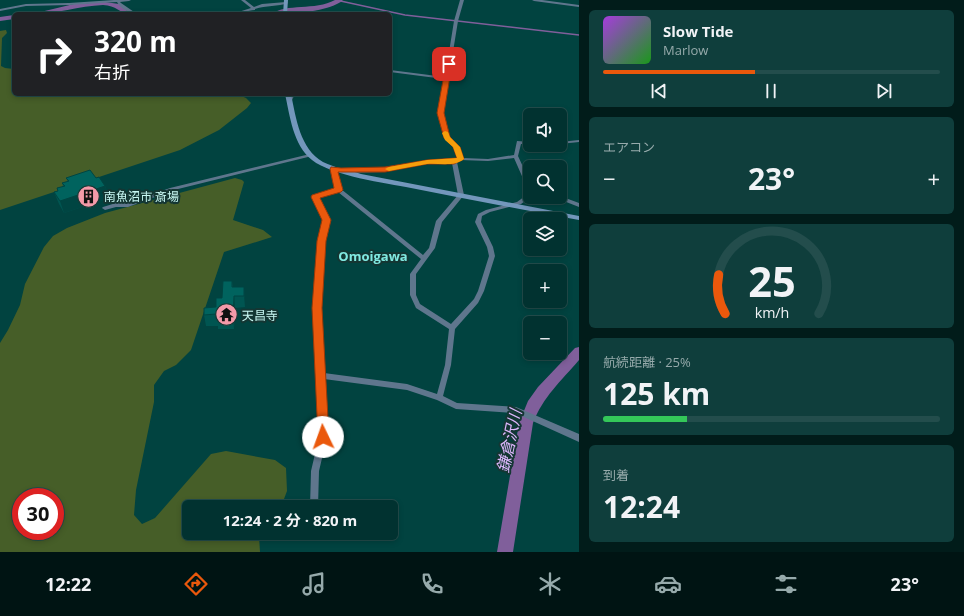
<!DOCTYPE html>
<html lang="ja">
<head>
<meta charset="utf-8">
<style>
  body { margin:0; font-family:"Open Sans","Noto Sans JP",sans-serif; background:#0f3e3c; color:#f1f3f6; height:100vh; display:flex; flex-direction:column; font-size:15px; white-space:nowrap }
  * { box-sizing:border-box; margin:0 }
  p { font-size:13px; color:#96aaab }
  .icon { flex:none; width:22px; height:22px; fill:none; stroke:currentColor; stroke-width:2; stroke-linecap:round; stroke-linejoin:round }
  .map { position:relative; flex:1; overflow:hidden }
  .sheet { display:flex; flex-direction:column; gap:10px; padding:10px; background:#011c1a; width:385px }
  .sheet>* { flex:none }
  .banner { position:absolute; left:12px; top:12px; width:380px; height:84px; border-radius:6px; box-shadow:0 2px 6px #0003,0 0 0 1px #234d4c; background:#202124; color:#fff; overflow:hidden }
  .buttons { position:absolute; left:523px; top:108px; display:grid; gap:8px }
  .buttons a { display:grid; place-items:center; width:44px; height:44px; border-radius:6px; background:#013230; box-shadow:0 2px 6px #0003,0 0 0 1px #234d4c; font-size:20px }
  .speed { position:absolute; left:12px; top:488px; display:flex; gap:8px; font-size:20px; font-weight:700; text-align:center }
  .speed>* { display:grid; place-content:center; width:52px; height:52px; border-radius:50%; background:#013230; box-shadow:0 2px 6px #0003,0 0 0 1px #234d4c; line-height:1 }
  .speed .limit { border:6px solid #d22; background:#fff; color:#111 }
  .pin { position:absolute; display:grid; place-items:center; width:34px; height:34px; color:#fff; margin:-17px; border-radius:8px; box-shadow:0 2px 6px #0006 }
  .me { position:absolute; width:44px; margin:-22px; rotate:357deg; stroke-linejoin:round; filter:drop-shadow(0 0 3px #0008) }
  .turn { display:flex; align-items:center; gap:14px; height:84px; padding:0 16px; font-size:18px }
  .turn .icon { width:52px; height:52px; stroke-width:2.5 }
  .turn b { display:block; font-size:28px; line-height:34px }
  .big { font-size:30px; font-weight:700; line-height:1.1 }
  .sheet .widget { flex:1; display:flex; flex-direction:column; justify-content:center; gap:6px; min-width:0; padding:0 14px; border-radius:6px; background:#0f3e3c }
  .sheet .dial { align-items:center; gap:0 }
  .dial svg { height:104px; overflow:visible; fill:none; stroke:#234d4c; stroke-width:7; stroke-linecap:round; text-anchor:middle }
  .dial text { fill:#f1f3f6; stroke:none }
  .song { display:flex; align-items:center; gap:12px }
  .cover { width:48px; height:48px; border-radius:6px; background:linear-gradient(135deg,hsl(280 70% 55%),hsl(120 70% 35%)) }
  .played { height:4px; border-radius:2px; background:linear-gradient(90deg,#ea580c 45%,#234d4c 45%) }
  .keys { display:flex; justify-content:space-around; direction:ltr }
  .heat { display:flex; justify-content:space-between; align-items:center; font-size:22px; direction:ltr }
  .charge { height:6px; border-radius:3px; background:linear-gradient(90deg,#34c759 25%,#234d4c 0) }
  .trip { position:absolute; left:182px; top:500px; width:216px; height:40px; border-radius:6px; background:#013230; box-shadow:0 2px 6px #0003,0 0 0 1px #234d4c; font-weight:700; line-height:40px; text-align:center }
  .tabs { display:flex; height:64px; justify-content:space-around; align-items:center; background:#001413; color:#96aaab }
  .tabs .icon { width:28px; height:28px }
  .tabs .active { color:#ea580c }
  .tabs b { font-size:18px; color:#f1f3f6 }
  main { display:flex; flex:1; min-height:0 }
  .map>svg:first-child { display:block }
</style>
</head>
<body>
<main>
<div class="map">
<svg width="579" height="552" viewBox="0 0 579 552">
  <rect width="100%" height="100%" fill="#014340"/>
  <g fill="#465e28" fill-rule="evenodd">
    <path d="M6,30L7,33L2,38L1,66L5,68L14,69V94H237L246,98L251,103L247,108L219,130L180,150L0,210V31Z"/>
    <path d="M235,178L242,180L244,182L233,220L263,230L272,237L224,252L191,350L176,365L164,371L154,385V402L136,490L134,515L142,524L155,518L211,454L226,451L275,460L286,468L287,491L281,507H189V533H261L259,536L260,552H0V343L8,330L20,305L25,284L44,247L53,236L67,228L105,213ZM21,497H55V531H21Z"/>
  </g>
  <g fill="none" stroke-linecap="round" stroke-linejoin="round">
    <path stroke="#805f9b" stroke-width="1.5" d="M336,0L405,15L579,35"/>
    <g fill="#805f9b" fill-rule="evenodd">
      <path d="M335,0H343C330,12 290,14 272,14C286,3 315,11 335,0Z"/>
      <path d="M105,2L119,4L131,14C120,14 116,5 103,5C79,6 56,14 32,14L74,4Z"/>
      <path d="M14,15V19L0,21V17Z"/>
      <path d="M579,347V360C561,381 543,397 533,423L513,552H497L519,423L528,401L538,387L575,348Z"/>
    </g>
    <g fill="#5f768d" fill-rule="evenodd">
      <path d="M114,0H131L129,1L120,2L121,3L137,14C130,14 120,8 117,2L69,5L26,6L0,11V9L26,4L69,3Z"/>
      <path d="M241,0H245L254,7L262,4L286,2L288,3C278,7 266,5 255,9V10C248,10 240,14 232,14L251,8Z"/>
      <path d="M460,0H464L458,21L443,113L449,138L458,147L463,158L488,159L514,155L517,141L530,142V144H521L518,156L530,182V187L528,186L525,183L514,158L488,161L461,160L457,162L464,195L442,222L435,248L416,274V295L420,304L451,324L474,299L478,291L489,256L487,247L475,222L478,214L486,210L517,202L528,194L530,193L531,197L521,204L490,212L482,216L481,222L493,247L495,256L484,291L478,303L455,329L451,365L443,396L457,403L516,407L579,434V442L515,413L456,409L437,400L407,390L324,379L327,437L319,471L318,507H310L311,471L319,437L314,308L318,241L324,220L312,197L313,196L336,189L332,169V168H336L341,189L423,255L429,248L436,221L458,195L452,163H427L385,172L341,173L338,171L341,169L385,168L427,161L454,160L458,158L454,148L445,138L439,113L444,79L390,72V70L445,77L454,21ZM338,192L421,259L410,274V295L416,308L449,329L445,365L437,394L407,384L324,373L320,308L324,241L330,220L318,198Z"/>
      <path d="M532,0H542L579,5V7L534,1Z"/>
      <path d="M291,94H295L291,102H287V101Z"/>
      <path d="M579,140V142L560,144V142Z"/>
      <path d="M547,145H554L552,146H547Z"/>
      <path d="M310,154L312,155V156L174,190L128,207H116L105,210L102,208L103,207L116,203H128L170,188Z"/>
      <path d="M560,196L579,203V207L556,198L555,197H560Z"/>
      <path d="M309,533H317L316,537L313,538L310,537Z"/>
    </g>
    <g fill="#7397bc" fill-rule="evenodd">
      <path d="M284,0H288L287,14H283Z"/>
      <path d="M285,94H291C296,118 300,149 323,162C335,168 349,170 361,174L579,216V220C523,210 467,199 411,188C386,183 332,176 312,160C293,145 290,116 285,94Z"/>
    </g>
  </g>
  <g fill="#005551">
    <path d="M66,178H96L105,186L109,198L64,213L59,204L54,192L58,191L63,186L62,183L68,182Z"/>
    <path d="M232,281L233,287H244L245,299V307L235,308L234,329H218V326H206L204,315L216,307L222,298Z"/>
  </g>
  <g fill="#004542">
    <path d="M105,186L109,198L64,213L60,201Z"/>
    <path d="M244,287L245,299V307L244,296Z"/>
    <path d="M234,296L235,308L234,329L233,317Z"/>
  </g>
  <g fill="#00635e" stroke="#004542">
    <path d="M90,170L96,178L99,177L105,186L60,201L54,192L58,191L57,188L65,186L62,183L69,181L66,178Z"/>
    <path d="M223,281H232V287H244V296H234L233,317H216V314L204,315V308L216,307V298H222Z"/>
  </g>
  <path fill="#ea580c" stroke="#983908" d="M449,62L452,64L444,113L450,137L460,147L464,159L454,164H427L385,172H338L343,190L341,192L320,198L331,220L326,241L322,308L329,437L327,441L323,443L319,441L318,437L312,308L317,241L322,220L311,197L312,195L334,188L330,169L331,167L341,168L385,167L427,160L457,158L453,147L444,138L437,113L446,64Z"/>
  <path fill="#f59e0b" d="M445,131L448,132L450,137L460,147L464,159C455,167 439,163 427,164C414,166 401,169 389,171L385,169L389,167L427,160L457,158L453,147L445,140L442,133Z"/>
  <defs>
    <symbol id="building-disc" viewBox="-11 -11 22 22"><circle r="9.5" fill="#f39aa9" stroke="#143633"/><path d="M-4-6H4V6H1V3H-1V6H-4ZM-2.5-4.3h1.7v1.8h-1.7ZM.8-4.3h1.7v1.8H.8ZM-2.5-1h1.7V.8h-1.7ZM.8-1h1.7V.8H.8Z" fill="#111"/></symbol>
    <symbol id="temple-disc" viewBox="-11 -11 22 22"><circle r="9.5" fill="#f39aa9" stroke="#143633"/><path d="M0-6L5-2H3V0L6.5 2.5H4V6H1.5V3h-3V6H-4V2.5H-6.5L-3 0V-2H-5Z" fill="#111"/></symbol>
  </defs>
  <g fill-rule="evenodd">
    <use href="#building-disc" x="76" y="184" width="25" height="25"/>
    <use href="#temple-disc" x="214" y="302" width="25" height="25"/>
  </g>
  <g text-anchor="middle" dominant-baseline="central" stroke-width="4" stroke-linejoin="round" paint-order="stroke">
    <g font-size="12" fill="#c9f9f4" stroke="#143633" text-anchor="start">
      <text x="104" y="196">南魚沼市 斎場</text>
      <text x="242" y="315">天昌寺</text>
    </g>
    <g font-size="13" font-weight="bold" fill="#80e9e1" stroke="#143633">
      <text x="373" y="256">Omoigawa</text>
    </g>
    <g font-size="16" font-style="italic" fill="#ddb7fc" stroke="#143633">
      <text transform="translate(509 441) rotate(-78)">鎌倉沢川</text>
    </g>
  </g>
</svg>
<div class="buttons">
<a><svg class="icon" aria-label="sound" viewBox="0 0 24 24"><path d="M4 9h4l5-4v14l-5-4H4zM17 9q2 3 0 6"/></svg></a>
<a><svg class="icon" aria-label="search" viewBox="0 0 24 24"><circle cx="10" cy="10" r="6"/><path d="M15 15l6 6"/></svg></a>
<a><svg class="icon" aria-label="layers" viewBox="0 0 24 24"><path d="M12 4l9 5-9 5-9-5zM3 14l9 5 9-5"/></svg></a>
<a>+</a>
<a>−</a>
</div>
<div class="speed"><div class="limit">30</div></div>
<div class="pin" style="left:449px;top:64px;background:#d93025"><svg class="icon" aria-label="arrive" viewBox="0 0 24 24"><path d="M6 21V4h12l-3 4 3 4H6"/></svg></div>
<svg class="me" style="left:323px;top:437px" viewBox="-20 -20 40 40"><circle r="19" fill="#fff"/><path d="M0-13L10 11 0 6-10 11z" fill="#ea580c"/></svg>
<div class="trip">12:24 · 2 分 · 820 m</div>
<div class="banner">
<div class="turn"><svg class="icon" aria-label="right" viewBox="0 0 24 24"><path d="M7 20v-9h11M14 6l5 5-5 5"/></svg><div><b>320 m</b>右折</div></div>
</div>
</div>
<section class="sheet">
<div class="widget">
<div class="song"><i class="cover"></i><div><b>Slow Tide</b><p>Marlow</p></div></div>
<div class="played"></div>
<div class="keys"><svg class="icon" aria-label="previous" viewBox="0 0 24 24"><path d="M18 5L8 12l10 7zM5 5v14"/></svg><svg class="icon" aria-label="pause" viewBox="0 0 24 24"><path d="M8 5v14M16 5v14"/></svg><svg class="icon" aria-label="next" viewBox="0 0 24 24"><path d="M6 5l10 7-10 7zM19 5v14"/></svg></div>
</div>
<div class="widget"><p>エアコン</p>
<div class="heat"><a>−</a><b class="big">23°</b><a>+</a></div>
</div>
<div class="widget dial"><svg viewBox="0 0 100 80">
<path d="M14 69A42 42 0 1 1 86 69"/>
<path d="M14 69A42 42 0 0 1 9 39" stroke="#ea580c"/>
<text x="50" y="56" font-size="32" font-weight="700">25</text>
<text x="50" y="72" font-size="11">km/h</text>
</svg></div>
<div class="widget"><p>航続距離 · 25%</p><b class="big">125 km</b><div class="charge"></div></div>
<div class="widget"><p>到着</p><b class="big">12:24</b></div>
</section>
</main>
<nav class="tabs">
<b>12:22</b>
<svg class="icon active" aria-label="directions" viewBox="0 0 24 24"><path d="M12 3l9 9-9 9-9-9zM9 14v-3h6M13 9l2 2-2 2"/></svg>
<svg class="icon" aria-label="music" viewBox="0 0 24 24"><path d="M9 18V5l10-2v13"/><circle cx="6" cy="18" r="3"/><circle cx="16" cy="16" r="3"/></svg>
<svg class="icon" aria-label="phone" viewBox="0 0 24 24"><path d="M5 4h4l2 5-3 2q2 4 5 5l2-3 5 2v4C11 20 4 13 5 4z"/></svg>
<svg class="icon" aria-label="climate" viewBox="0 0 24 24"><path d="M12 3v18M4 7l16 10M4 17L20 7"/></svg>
<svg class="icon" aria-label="car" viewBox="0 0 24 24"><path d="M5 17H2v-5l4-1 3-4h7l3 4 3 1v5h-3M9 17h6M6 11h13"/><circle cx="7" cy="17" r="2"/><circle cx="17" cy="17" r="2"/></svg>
<svg class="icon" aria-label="filters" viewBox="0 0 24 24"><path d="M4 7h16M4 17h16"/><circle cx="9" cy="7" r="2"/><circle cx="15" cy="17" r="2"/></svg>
<b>23°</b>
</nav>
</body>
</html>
